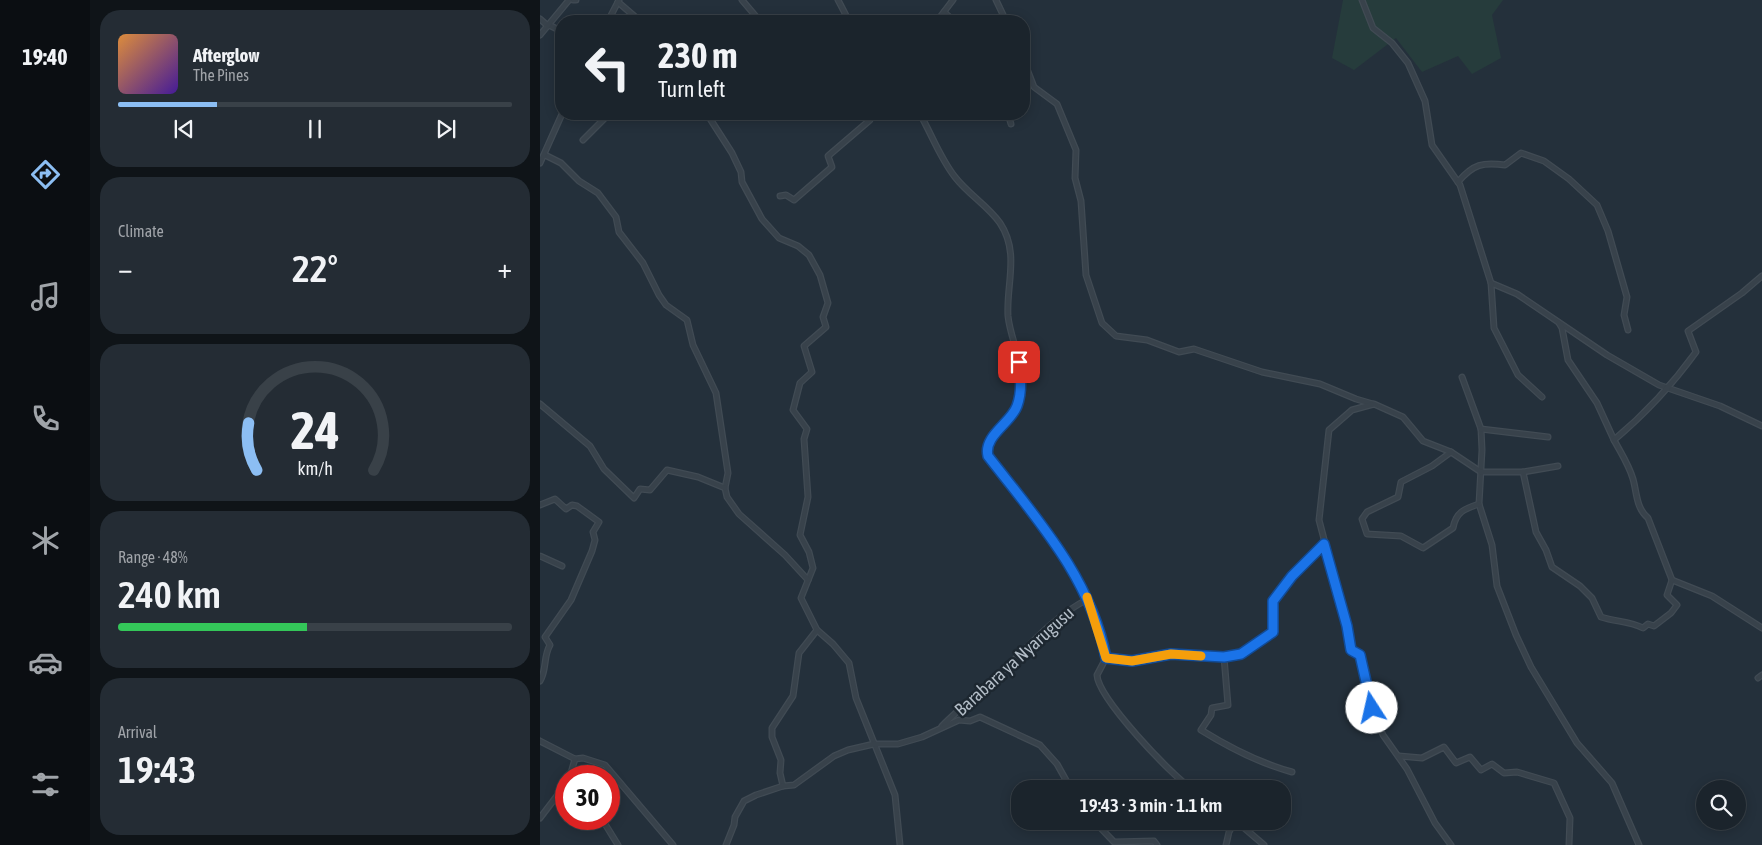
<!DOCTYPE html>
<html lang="en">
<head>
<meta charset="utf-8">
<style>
  body { margin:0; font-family:"Asap Condensed",sans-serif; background:#242c34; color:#f1f3f6; height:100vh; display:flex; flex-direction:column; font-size:19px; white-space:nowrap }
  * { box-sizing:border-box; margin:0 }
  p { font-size:16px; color:#a0a4a9 }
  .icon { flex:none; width:28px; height:28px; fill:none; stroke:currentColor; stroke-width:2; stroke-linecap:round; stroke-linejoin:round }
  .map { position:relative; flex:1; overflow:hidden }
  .drawer { display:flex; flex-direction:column; gap:10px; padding:10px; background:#0f1418; width:450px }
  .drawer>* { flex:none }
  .banner { position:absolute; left:15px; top:15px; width:475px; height:105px; border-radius:20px; box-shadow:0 2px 12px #0003,0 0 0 1px #394148; background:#1b242c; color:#f1f3f6; overflow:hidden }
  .tools { position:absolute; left:1156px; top:780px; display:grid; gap:10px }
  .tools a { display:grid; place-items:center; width:50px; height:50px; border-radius:50%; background:#1b242c; box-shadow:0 2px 12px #0003,0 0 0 1px #394148; font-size:25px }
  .speed { position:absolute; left:15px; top:765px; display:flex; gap:10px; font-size:25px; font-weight:700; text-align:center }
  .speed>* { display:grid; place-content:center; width:65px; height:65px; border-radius:50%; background:#1b242c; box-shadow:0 2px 12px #0003,0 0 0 1px #394148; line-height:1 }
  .speed .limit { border:8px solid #d22; background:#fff; color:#111 }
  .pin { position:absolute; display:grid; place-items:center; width:42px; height:42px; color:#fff; margin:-21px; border-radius:10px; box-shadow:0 2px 8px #0006 }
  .me { position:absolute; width:55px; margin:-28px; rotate:350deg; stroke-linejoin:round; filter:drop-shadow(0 0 4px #0008) }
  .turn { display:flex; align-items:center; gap:18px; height:105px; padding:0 20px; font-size:22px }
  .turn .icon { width:65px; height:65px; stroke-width:2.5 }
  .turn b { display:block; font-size:35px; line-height:42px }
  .big { font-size:38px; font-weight:600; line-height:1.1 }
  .drawer .widget { flex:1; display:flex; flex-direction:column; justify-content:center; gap:8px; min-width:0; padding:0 18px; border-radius:20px; background:#242c34 }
  .drawer .dial { align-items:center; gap:0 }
  .dial svg { height:130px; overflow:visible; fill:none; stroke:#394148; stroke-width:7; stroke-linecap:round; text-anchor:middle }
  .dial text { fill:#f1f3f6; stroke:none }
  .song { display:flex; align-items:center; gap:15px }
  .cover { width:60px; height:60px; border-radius:8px; background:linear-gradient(135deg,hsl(30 70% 55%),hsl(260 70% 35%)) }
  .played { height:5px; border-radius:2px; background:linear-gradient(90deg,#8cbef3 25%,#394148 25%) }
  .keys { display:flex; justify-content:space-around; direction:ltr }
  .heat { display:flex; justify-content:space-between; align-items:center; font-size:28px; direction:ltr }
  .charge { height:8px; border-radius:4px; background:linear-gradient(90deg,#34c759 48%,#394148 0) }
  .trip { position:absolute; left:471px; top:780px; width:280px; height:50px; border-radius:20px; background:#1b242c; box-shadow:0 2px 12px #0003,0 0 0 1px #394148; font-weight:600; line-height:50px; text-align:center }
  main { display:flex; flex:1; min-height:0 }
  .menu { display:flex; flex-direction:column; width:90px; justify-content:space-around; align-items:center; background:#0b0e12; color:#a0a4a9 }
  .menu .icon { width:35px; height:35px }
  .menu .active { color:#8cbef3 }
  .menu b { font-size:22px; color:#f1f3f6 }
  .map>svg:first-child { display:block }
</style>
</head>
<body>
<main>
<nav class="menu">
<b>19:40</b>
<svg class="icon active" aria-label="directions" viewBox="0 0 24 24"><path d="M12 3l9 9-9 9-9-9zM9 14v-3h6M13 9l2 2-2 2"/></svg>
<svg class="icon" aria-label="music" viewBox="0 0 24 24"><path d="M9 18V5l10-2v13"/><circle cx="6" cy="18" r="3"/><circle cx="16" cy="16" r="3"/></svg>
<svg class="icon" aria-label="phone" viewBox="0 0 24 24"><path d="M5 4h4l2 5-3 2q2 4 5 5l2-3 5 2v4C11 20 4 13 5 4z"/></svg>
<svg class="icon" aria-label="climate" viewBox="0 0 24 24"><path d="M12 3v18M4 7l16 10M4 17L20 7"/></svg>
<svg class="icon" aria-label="car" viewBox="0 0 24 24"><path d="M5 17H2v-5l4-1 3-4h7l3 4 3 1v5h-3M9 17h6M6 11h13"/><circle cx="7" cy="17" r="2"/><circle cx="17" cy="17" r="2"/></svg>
<svg class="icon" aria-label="filters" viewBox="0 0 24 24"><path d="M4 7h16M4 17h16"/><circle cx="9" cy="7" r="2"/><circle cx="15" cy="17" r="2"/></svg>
</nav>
<section class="drawer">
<div class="widget">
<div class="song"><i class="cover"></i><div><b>Afterglow</b><p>The Pines</p></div></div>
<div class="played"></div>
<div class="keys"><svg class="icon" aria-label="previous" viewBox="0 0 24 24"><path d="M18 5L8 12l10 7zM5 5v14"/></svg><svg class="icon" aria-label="pause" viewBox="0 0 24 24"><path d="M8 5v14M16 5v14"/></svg><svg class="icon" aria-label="next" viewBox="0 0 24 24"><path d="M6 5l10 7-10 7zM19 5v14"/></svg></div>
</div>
<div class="widget"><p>Climate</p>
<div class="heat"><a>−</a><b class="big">22°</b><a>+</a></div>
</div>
<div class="widget dial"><svg viewBox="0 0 100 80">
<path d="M14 69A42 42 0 1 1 86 69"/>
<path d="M14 69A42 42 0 0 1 9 40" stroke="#8cbef3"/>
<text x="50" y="56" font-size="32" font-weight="700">24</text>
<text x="50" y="72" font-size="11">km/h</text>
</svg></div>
<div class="widget"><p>Range · 48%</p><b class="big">240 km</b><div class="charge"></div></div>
<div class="widget"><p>Arrival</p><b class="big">19:43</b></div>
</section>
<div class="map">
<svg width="1222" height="845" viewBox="0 0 1222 845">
  <rect width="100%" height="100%" fill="#24303b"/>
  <path fill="#263c3c" d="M803,0H963L952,15L961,58L932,74L918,56L882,72L856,38L814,70L792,58Z"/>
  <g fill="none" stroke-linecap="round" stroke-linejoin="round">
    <defs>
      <g id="minor">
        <path d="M33,0H36"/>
        <path d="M202,0L219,20"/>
        <path d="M298,0L309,21"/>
        <path d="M456,0L466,21"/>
        <path d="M822,0L833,28L852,43L868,63L885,101L892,145L920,185L951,283L977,294L1067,355L1119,385L1180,406L1222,426"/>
        <path d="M78,2L100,21"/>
        <path d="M404,12L414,21"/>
        <path d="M0,19L8,26"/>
        <path d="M68,21L79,0"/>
        <path d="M397,21L413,0"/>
        <path d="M454,21L463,16"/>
        <path d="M9,25L21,31"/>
        <path d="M0,35L29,0"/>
        <path d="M484,61L494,87L517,104L536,150L535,178L541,201L546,275L562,323L576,336L607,340L639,352L654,349L722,372L780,384L816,399L833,404"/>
        <path d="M167,114L192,153L201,172L202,182L222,219L239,238L258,246L269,255L280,275L288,303L283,317L286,327L264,346L272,372L260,383L253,410L267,429L264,439L268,497L260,535L269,552L273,568L261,598L277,630L293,644L309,663L316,698L355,795L360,845"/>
        <path d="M380,114C392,135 400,158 415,177C428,194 448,206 460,223C480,253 466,284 468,316C470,336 480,355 481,375C481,385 481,400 476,409C468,423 443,438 447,456C496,517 553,578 566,658L557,675C558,698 631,775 652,789"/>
        <path d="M468,114L471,124"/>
        <path d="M43,140L69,114"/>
        <path d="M5,155L21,163L39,181L58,193L76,217L79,232L103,263L119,295L126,305L147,320L153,345L176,393L188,473L185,488L187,497L199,514L245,555L268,580"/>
        <path d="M0,163L22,114"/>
        <path d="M918,182C933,164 943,162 965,165L981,153L1004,161L1029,179L1057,205L1068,231L1087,297L1084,315L1088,330"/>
        <path d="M240,196L246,195L254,200L292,167L288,156L330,120L333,114"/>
        <path d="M951,283L954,328L978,375L1002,397"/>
        <path d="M1019,323L1022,328L1028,360L1057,403L1074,440"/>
        <path d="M922,377L941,429L942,450L939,504L952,545L957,586L976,635L991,667L1037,743L1072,783L1099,845"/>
        <path d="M0,404L50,446L64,469L94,498L100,489L110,490L127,470L158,477L185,488"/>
        <path d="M941,429L1008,437"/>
        <path d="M911,452L892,466L861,482L858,497L827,512L822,519L827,534L861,536L883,548L913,528C916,512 924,509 939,504"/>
        <path d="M983,472L996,532L1006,550L1012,567L1040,586L1052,598L1061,617C1076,622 1090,621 1103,628L1108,624L1114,626L1131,613L1137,605L1127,595L1132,580L1172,596L1222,628"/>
        <path d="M0,505L15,499L26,509L32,505L37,506L59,522L53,532L55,540L52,551L31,600L5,637L10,645C3,657 7,670 0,681"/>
        <path d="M0,556L22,566"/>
        <path d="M1132,580L1108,518C1096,508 1097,493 1093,479C1089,465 1081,453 1074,440C1105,414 1132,385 1156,352L1148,331L1202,293L1222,276"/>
        <path d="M684,657L688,705L672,708L671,715L661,730C690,748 719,763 752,772"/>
        <path d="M566,658L592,661L631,654L684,657L701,654L733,632V601L752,576L784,544"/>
        <path d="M1218,678L1222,675"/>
        <path d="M402,726C424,704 449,685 471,663C495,639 517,615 548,599"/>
        <path d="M0,741L35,759L43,758L65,765L133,845"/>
        <path d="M859,756L882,758L904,747L916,763L930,757L941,770L952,764L964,773L977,772L1014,783L1030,818L1029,845"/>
        <path d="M30,776L35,759"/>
        <path d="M243,786L240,773L241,760L232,737V728L253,696L259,653L277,630"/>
        <path d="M0,818L26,784"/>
        <path d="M62,819L78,845"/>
        <path d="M554,821L574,842L614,841L617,845"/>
        <path d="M696,821L724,845"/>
        <path d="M186,845L194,825L195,817L204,801L216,795L243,786L254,785L294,756L308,750L334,744H358L382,737L419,720L430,721L440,717L500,745L517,764L531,789"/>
        <path d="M686,845L689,832L695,821"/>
        <path d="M911,845L895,823L867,769L843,735L832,708L820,655L811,650L807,627L779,520L789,430L812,410L834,404L863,417L883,441L911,452L941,472H983L1018,466"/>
      </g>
    </defs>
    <use href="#minor" stroke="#414b54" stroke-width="7"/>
    <use href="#minor" stroke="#38424b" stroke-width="4.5"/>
  </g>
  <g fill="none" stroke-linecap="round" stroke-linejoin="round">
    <defs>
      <path id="route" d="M479,362C481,376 482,393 477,406C471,423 443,436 448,456C496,518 551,578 566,658L592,661L631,654L684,657L701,654L733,632V601L752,576L784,544L807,626L811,650L820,655L832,708"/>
    </defs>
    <use href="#route" stroke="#114b97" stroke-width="12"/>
    <use href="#route" stroke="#1a73e8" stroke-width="9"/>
    <path stroke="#f59e0b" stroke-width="9" d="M547,597L566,658L592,661L631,654L661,656"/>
  </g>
  <g text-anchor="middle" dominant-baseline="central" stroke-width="5" stroke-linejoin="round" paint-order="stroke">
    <g font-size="18" fill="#b3bdc7" stroke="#1d2730">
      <text transform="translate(474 661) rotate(-42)">Barabara ya Nyarugusu</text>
    </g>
  </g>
</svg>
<div class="tools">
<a><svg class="icon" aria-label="search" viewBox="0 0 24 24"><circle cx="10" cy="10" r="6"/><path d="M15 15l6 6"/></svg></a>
</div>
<div class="speed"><div class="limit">30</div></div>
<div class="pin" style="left:479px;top:362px;background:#d93025"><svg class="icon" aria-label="arrive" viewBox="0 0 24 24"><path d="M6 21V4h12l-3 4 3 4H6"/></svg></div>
<svg class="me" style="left:832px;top:708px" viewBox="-20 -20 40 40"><circle r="19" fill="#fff"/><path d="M0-13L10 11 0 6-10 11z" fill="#1a73e8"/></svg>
<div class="trip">19:43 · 3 min · 1.1 km</div>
<div class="banner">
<div class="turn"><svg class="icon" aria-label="left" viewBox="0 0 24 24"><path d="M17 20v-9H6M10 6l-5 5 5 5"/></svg><div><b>230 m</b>Turn left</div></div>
</div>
</div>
</main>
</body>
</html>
